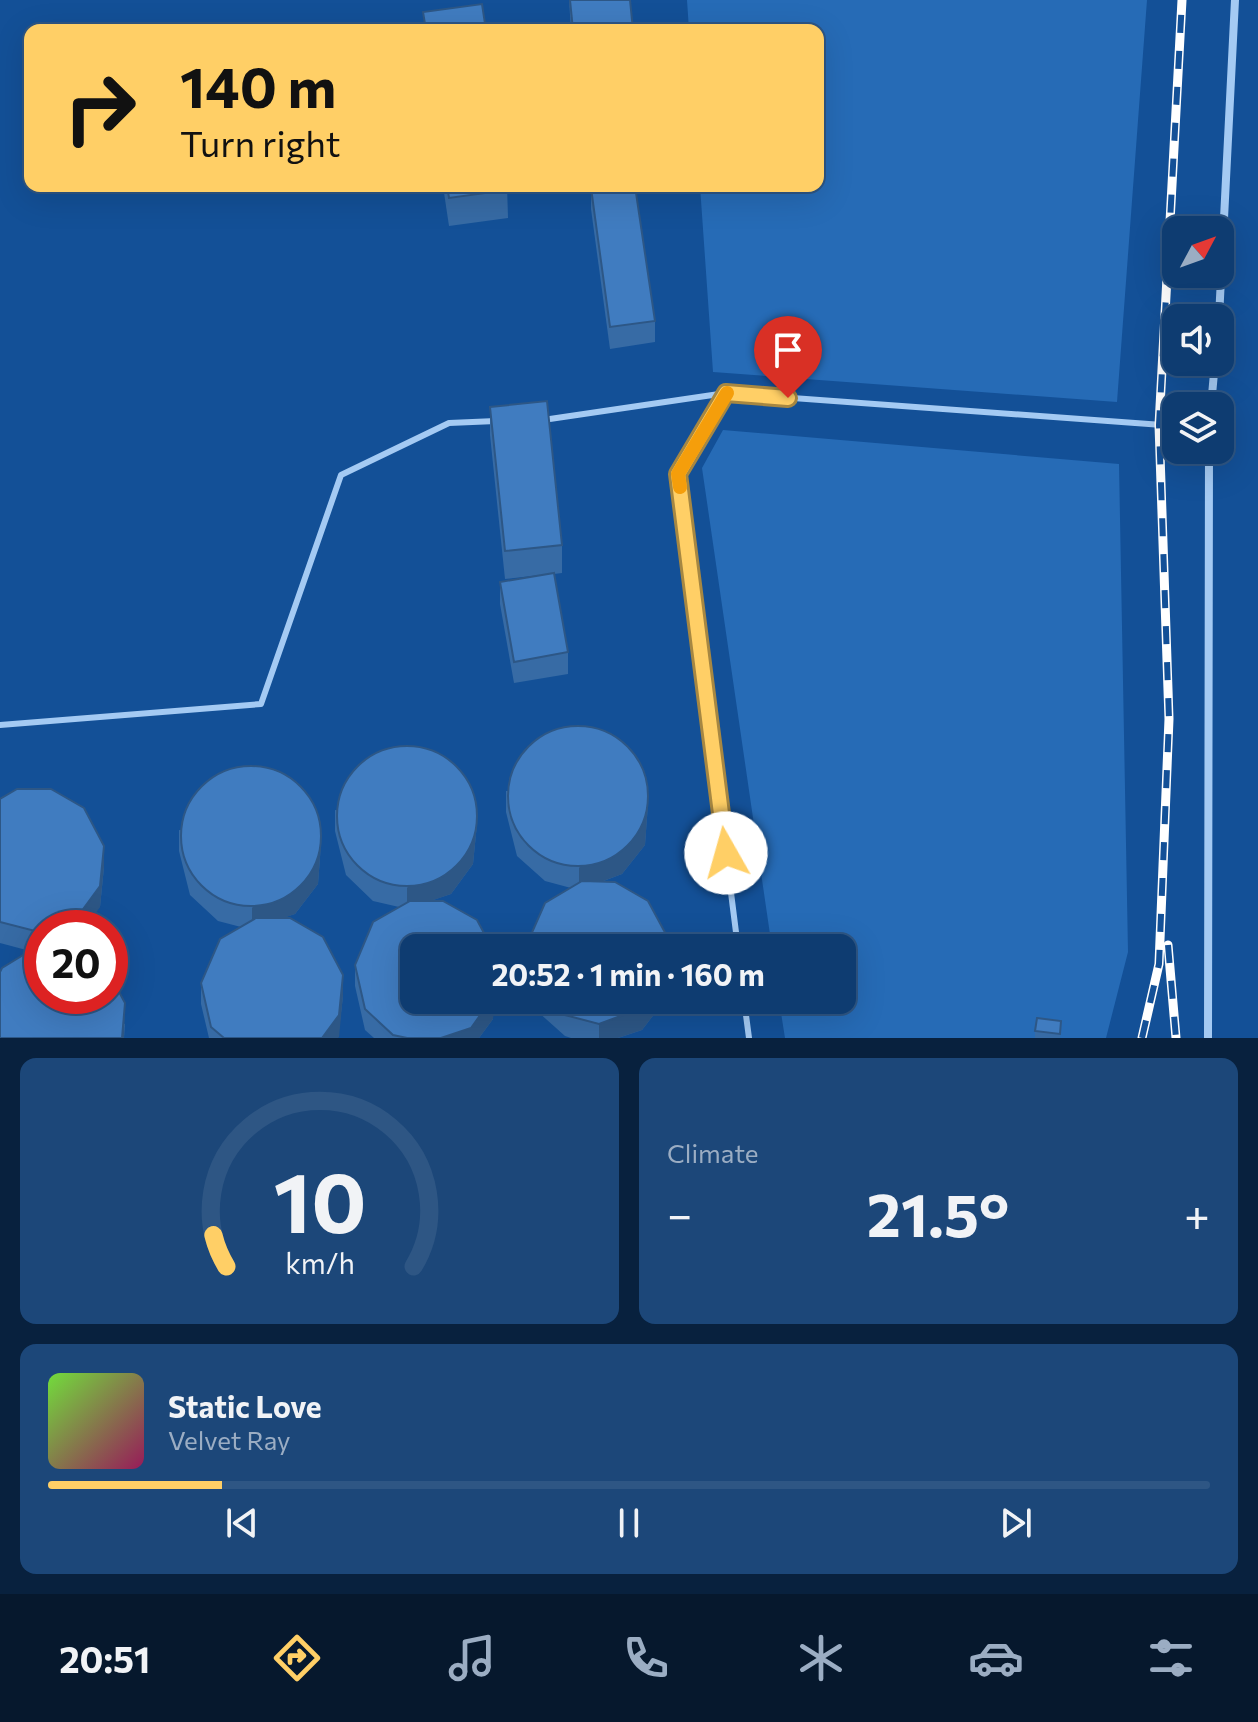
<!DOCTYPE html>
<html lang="en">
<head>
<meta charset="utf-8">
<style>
  body { margin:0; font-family:Commissioner,sans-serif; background:#1c4779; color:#f1f3f6; height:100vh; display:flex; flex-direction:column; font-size:30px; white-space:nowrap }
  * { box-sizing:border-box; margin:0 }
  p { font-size:26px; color:#9badc3 }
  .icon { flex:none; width:44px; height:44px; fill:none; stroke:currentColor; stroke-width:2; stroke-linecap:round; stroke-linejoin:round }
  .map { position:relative; height:1038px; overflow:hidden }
  .side { display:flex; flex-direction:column; gap:20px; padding:20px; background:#08213e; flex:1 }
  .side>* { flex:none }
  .banner { position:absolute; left:24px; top:24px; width:800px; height:168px; border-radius:16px; box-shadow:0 8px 32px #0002,0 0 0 2px #2e5684; background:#ffcf66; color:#111; overflow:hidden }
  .needle { width:52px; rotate:49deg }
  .tools { position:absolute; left:1162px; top:216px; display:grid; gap:16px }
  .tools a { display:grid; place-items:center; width:72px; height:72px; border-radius:16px; background:#0e3c71; box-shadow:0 8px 32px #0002,0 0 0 2px #2e5684; font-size:40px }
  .speed { position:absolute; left:24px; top:910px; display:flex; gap:16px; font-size:40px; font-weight:700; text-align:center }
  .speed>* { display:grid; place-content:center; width:104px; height:104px; border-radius:50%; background:#0e3c71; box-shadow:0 8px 32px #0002,0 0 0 2px #2e5684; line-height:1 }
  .speed .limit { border:12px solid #d22; background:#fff; color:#111 }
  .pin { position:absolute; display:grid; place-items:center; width:68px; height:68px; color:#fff; margin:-82px -34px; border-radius:50% 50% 50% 0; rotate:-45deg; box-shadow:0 0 8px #0007 }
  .pin .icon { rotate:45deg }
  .me { position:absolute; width:88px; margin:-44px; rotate:353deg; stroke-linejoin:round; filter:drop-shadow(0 0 6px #0008) }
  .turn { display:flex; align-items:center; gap:28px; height:168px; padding:0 24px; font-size:36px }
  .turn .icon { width:104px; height:104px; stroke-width:2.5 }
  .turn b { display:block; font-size:56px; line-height:68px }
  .big { font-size:60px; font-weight:700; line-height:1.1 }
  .side .tile { flex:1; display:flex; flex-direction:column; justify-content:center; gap:12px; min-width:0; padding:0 28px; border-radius:16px; background:#1c4779 }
  .side .dial { align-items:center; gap:0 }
  .dial svg { height:208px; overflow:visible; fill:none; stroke:#2e5684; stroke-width:7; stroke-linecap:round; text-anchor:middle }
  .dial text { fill:#f1f3f6; stroke:none }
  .song { display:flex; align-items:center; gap:24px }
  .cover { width:96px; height:96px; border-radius:12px; background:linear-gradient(135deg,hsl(100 70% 55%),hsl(330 70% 35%)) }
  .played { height:8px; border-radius:4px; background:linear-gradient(90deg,#ffcf66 15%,#2e5684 15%) }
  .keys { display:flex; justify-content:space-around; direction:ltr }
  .heat { display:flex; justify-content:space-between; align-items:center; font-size:44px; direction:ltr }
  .side .tiles { flex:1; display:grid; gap:20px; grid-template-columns:1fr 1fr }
  .tile:last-child { grid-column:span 2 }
  .trip { position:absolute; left:400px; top:934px; width:456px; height:80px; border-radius:16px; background:#0e3c71; box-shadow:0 8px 32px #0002,0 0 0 2px #2e5684; font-weight:700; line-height:80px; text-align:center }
  .tabs { display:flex; height:128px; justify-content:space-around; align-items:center; background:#06182d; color:#9badc3 }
  .tabs .icon { width:56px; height:56px }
  .tabs .current { color:#ffcf66 }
  .tabs b { font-size:36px; color:#f1f3f6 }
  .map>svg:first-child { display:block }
</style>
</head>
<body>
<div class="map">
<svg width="1258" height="1038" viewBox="0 0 1258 1038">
  <rect width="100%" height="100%" fill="#135097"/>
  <g fill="#266bb6">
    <path d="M687,0H1147L1117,402L713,372L700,186H818V30H689Z"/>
    <path d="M723,430L1119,464L1128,952L1106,1038H785L779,1000H842V948H772L702,468Z"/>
  </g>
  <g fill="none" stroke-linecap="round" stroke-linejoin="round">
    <g stroke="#a4caf3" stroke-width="6">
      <path d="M726,393L678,474L738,948"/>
      <path d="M543,420L726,393L1176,426"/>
      <path d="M0,725L261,704L341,475L449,423L496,421"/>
      <path d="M744,1000L749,1038"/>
    </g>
    <g stroke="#a4caf3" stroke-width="8">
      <path d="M1219,318L1235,0"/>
      <path d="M1211,406L1215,362"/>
      <path d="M1208,1038L1209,450"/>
    </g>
    <defs>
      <g id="rail">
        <path d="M1168,945L1176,1038"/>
        <path d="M1142,1038L1159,964L1169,719L1159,425L1182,0"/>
      </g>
    </defs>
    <use href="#rail" stroke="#fff" stroke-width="9"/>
    <use href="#rail" stroke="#135097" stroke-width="6" stroke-dasharray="18" stroke-linecap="butt"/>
  </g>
  <g fill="#376ba5">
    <path d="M569,0H630L633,30H571Z"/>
    <path d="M443,186H507L508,218L449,226Z"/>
    <path d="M591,188L655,321V342L610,349L591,209Z"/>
    <path d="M490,407L562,545V573L554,574L568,652V674L514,683L500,604V582L540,575L505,579L490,435Z"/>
    <path d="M506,791L648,804L645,845L622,874L601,882L668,948L571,888L545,881L517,856L506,812Z"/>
    <path d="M0,799L104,867L100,907L42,928V996L125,1024L124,1038H0L30,951L0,943Z"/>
    <path d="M335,810L477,824L473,864L451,894L430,901L493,1019L479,1038H374L365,1030L355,986V965L399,907L373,901L346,875L335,831Z"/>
    <path d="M179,830L321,844L318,884L295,914L282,918L343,996L338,1038H209L201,1004V983L241,927L218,921L190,895L179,851Z"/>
    <path d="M534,1000H665L642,1030L618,1038H571L565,1036L537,1011Z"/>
    <path d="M1061,1028L1060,1038H1035V1031Z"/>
  </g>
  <g fill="#2d5786">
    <path d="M648,783V804L645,845L622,874L579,890V868Z"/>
    <path d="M477,802V824L473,864L451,894L407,909V888Z"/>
    <path d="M321,822V844L318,884L295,914L252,929V908Z"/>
    <path d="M104,846V867L100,907L85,928H44Z"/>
    <path d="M42,929V950L35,952V931Z"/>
    <path d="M343,975V996L339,1037L338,1038H322Z"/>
    <path d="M491,1000H495L493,1019L479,1038H441Z"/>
    <path d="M648,1000H665L642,1030L618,1038H599V1024Z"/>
    <path d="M125,1003L124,1038H122Z"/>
  </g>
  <g fill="#407cc0" stroke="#2d5786" stroke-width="2">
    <path d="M570,0H630L633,30H573Z"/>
    <path d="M482,4L486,30H426L423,12Z"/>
    <path d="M447,186H507L508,190L449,198Z"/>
    <path d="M602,186H635L655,321L610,327L591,188Z"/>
    <path d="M547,401L562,545L505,551L490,407Z"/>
    <path d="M554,573L568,652L514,662L500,582Z"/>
    <circle cx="578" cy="796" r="70"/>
    <circle cx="407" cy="816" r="70"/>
    <circle cx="251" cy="836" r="70"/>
    <path d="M17,789H51L84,808L104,846L100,886L78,916L35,931L0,922V799Z"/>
    <path d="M582,881L615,882L648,901L668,938L667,948H527L526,946L545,903Z"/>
    <path d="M410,901H443L477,920L492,948H414V1000H491L471,1028L441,1038H407L393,1035L365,1009L355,965L373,922Z"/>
    <path d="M256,918H290L323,937L343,975L339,1015L322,1038H224L211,1027L201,983L220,939Z"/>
    <path d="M38,946L42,947V996H110V975L125,1003L122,1038H0V972L2,968Z"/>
    <path d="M548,1000H648L642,1008L599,1024L565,1015Z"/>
    <path d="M1037,1018L1061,1021L1060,1034L1035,1031Z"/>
  </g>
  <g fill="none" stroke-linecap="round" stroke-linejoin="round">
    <defs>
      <path id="route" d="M726,853L678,474L726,393L788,398"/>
    </defs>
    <use href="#route" stroke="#a68742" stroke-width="20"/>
    <use href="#route" stroke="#ffcf66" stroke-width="14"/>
    <path stroke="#f59e0b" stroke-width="14" d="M680,487L678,474L727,393"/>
  </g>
</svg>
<div class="tools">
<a><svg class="needle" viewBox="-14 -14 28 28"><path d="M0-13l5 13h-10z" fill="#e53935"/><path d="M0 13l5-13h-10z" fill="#9badc3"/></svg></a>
<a><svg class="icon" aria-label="sound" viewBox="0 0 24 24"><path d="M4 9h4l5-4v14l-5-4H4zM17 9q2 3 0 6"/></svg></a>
<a><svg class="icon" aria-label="layers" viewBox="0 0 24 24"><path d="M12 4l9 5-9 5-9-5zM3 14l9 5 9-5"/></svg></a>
</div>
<div class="speed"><div class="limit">20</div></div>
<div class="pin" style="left:788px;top:398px;background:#d93025"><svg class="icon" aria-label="arrive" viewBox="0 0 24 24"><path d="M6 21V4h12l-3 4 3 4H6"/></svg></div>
<svg class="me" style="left:726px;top:853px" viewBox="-20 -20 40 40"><circle r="19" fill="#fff"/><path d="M0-13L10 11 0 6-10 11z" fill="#ffcf66"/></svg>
<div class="trip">20:52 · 1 min · 160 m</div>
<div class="banner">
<div class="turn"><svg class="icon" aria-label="right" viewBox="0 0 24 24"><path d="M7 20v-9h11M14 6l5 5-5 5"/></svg><div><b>140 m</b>Turn right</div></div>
</div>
</div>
<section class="side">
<div class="tiles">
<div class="tile dial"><svg viewBox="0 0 100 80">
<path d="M14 69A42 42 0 1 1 86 69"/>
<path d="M14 69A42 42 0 0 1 9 57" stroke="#ffcf66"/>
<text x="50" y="56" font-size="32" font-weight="700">10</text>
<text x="50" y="72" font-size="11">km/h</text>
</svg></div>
<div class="tile"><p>Climate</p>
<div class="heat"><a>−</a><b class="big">21.5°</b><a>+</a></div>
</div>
<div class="tile">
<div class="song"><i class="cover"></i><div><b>Static Love</b><p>Velvet Ray</p></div></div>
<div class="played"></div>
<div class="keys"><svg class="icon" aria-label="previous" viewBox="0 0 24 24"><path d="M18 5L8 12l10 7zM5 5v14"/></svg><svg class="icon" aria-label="pause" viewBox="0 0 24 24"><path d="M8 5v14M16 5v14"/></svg><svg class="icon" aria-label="next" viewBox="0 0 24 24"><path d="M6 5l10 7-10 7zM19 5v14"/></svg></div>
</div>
</div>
</section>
<nav class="tabs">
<b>20:51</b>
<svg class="icon current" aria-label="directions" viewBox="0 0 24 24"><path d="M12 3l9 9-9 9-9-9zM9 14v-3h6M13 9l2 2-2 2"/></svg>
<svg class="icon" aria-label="music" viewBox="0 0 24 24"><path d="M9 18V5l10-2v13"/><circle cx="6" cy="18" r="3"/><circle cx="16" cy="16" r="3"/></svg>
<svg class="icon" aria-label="phone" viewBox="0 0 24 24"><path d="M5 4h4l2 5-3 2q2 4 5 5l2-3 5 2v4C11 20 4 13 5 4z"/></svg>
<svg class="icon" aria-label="climate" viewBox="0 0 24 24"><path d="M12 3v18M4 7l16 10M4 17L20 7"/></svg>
<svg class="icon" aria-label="car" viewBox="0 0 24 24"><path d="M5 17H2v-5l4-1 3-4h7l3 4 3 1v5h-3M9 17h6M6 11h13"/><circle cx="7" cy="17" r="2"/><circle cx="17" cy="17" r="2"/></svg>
<svg class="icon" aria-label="filters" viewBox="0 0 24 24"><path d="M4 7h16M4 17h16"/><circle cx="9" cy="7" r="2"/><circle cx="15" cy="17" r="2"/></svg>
</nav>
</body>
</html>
